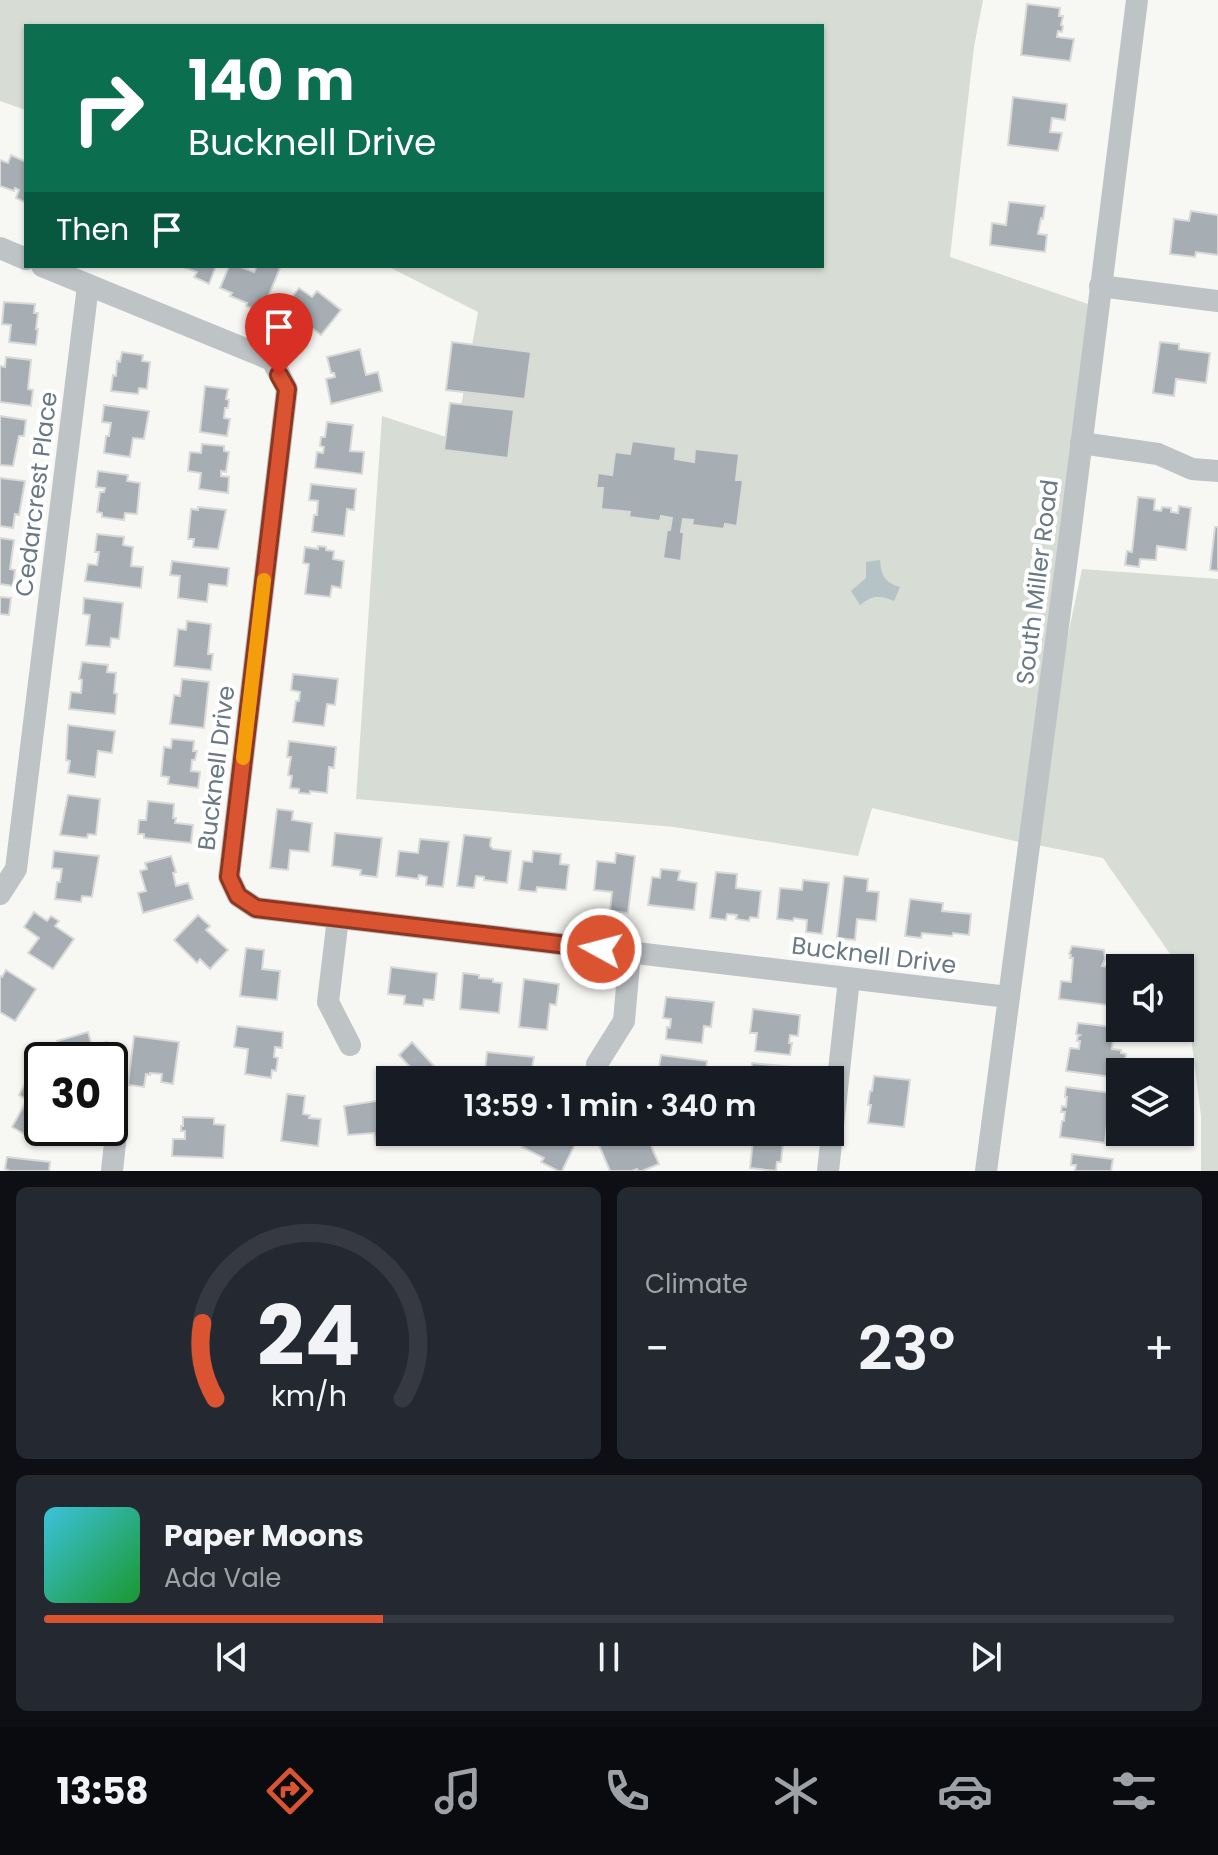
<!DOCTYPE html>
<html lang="en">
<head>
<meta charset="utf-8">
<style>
  body { margin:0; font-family:Poppins,sans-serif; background:#242831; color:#f1f3f6; height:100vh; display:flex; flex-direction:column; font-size:30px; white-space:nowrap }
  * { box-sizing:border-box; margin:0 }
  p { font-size:26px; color:#9ea1a6 }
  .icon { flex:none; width:44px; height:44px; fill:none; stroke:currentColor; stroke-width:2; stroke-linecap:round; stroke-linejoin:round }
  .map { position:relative; height:1171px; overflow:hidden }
  .details { display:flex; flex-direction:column; gap:16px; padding:16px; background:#0d0f14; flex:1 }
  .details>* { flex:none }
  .guide { position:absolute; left:24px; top:24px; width:800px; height:244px; border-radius:0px; box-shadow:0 2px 6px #0004; background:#0b6e4f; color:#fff; overflow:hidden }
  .controls { position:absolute; left:1106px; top:954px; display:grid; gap:16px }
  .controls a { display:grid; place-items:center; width:88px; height:88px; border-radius:0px; background:#171b24; box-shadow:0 2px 6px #0004; font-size:40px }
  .speed { position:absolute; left:24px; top:1042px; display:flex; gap:16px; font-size:40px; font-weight:700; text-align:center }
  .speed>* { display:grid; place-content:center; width:104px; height:104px; border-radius:50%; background:#171b24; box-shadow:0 2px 6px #0004; line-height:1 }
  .speed .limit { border:4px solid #111; border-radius:12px; background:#fff; color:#111 }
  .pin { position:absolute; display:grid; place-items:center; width:68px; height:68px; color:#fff; margin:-82px -34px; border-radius:50% 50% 50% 0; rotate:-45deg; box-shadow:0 0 8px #0007 }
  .pin .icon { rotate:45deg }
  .me { position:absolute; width:88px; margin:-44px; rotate:277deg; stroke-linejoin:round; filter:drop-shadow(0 0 6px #0008) }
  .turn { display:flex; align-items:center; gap:28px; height:168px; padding:0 32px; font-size:36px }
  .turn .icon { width:104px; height:104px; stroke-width:2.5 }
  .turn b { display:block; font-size:56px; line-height:68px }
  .then { display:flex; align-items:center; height:76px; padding:0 32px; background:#0003; gap:16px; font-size:30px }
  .big { font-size:60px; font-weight:600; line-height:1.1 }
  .details .widget { flex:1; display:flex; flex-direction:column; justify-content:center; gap:12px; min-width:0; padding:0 28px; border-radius:12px; background:#242831 }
  .details .dial { align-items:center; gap:0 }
  .dial svg { height:208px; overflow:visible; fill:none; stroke:#363941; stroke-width:7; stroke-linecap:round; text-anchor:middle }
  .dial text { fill:#f1f3f6; stroke:none }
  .song { display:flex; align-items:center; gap:24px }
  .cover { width:96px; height:96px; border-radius:12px; background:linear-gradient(135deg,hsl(190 70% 55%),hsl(130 70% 35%)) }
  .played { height:8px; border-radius:4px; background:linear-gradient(90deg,#da5432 30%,#363941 30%) }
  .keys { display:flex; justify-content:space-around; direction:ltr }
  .heat { display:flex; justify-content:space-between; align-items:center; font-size:44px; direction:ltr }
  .details .tiles { flex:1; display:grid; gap:16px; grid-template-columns:1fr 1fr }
  .widget:last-child { grid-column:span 2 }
  .trip { position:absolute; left:376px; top:1066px; width:468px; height:80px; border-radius:0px; background:#171b24; box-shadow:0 2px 6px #0004; font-weight:600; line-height:80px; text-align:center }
  .menu { display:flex; height:128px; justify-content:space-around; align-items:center; background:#090b0e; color:#9ea1a6 }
  .menu .icon { width:56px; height:56px }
  .menu .on { color:#da5432 }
  .menu b { font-size:36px; color:#f1f3f6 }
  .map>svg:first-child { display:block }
</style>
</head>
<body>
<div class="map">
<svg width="1218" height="1171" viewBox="0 0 1218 1171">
  <rect width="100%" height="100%" fill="#f7f7f4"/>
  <g fill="#d7dcd4">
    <path d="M0,0H983L974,47L950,257L1088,304L1059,546L1019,842L872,808L858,856L674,827L356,799L382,416L455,440L478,312L387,266H822V26H26V110L0,101Z"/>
    <path d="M1082,569L1218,579V1171H1201V1116L1183,974L1180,968L1103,858L1037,845L1061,668Z"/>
  </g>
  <path fill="#b6c3c6" d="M880,560C881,575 885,583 900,587L894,601C880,595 872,595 860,605L851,591L866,578V562Z"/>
  <g fill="#a6aeb4" stroke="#d9d9d7" stroke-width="2">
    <path d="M1027,4L1060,8L1059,16H1063L1061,25L1063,26L1062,32L1058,31L1057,37L1074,39L1070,61L1021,55Z"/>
    <path d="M1013,97L1067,104L1065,120L1052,118L1050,132L1062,133L1058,151L1008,145Z"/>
    <path d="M11,155L26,162V203L16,198L19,190L15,188L14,191L0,186V160L8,163Z"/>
    <path d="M1009,202L1045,206L1043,219L1041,218L1038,234L1047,235L1045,252L990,245L992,223L1006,225Z"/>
    <path d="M1191,211L1218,215V255L1196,252L1195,257L1170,254L1174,219L1189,221Z"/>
    <path d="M181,266H216L209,284L194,277L197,272Z"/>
    <path d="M229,266H238L254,272L257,266H276L280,268L262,312L246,306L247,303L230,296L232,293L220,288Z"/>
    <path d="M299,288L312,297L317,291L341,310L321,335L297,317L294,321L281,311Z"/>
    <path d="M4,302L35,304L34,313H38L36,329H38L36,345L9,342L11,325L2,324Z"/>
    <path d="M452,342L531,352L525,399L446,390Z"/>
    <path d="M1160,342L1179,344V349L1210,353L1206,383L1176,379L1174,396L1153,393Z"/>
    <path d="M360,349L366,375L378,372L382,391L331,404L326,379L335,377L334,373H331L327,357Z"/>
    <path d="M122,352L143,355L142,361L150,362L147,389L139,388L138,394L111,391L113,375L116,376L117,361L120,362Z"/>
    <path d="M6,357L31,360L28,389L33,390L31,406L0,402V366L5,367Z"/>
    <path d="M205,386L228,389L226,399L229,400L228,408H225L224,418L230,419L227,436L200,432Z"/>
    <path d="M450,403L514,410L508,458L444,450Z"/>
    <path d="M104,405L149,411L144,439L133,438L130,457L104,453L106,436H109L111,423L102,422Z"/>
    <path d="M0,416L26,420L24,436H19L13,466L0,465Z"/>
    <path d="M327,422L353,425L350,451L364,452L362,474L315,468L317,452L323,453L324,447L320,446L321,437H325Z"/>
    <path d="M632,441L676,447L675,459L694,462L695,449L739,454L736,480H743L737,526L725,524L724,529L692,525L693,520L683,519L681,532H684L681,561L663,558L667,530H670L672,518L661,516L660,521L629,517L630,512L601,509L603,488H596L598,473L612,475L615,452L630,454Z"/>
    <path d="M202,444L224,446V451L229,452L226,472L221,471V476L229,477L228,493L199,489L201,473L188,471L190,452L201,453Z"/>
    <path d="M98,471L128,475L127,481L140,483L137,514L125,513L124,520L102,517V513L97,512L100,492H104L105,488L96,487Z"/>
    <path d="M0,478L25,481L19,515L15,514L13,528L0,526Z"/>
    <path d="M311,484L356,489L354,510L347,509L344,536L312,532L314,515H317L318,501L309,500Z"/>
    <path d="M1138,497L1155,499L1154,510L1161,511L1162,507L1171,508V512L1178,513L1179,506L1191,508L1186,550L1157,546L1156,560L1140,559L1139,567L1125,565L1127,551L1132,552Z"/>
    <path d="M198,507L226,510L218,549L193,547L194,539H188L191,509L198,510Z"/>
    <path d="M1215,527H1218V571L1210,570Z"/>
    <path d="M97,534L124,537L123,545L133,547L131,566L143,567L141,588L85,581L88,564L97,565L99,552H95Z"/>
    <path d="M0,538L14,540L10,569L15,570L13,586L0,584Z"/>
    <path d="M318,546L326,547V550L334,551L333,559L344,561L341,588L332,586L330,597L305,594L309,564L303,563L305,547L318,549Z"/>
    <path d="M172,561L229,568L227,586L209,584L207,602L178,598L180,576L170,575Z"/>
    <path d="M0,597L11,598L9,615L0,614Z"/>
    <path d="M84,598L123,603L119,639L111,638L110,647L86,645L90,615L83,614Z"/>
    <path d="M187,621L211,624L208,654H213L211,670L174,666L178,629L186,630Z"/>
    <path d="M82,662L108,665L107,672L116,673L114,693L117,694L115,714L69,709L71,692L81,693L82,680L79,679Z"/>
    <path d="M293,674L338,679L335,705L327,704L324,726L293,722L296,701H299L300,692L291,690Z"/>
    <path d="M182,679L209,682L204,728L170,724L174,695L180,696Z"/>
    <path d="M68,725L115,731L112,753L98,751L95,777L68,773L70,761L66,760Z"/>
    <path d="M172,739L194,741L193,751H197L195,760H192L191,771L200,772L198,788L168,784L169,777L161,776L164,747L171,748Z"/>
    <path d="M289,741L336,747L334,768L329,767L327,793L310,791V794L299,793V789L290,788L292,776L288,775L291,757H287Z"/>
    <path d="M68,795L100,799L96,835L88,834L87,838L60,835Z"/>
    <path d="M148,801L174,804L173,818H176L175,823L193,825L191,843L144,838V834H138L139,820H146Z"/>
    <path d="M277,809L293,811L292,820L312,823L309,852L290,850L288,870L270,868Z"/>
    <path d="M335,833L382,838L377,877L360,875L361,870L332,866Z"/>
    <path d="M464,835L491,838L490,846L493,849L511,851L507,883L484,880V877L476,876L474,888L457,886Z"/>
    <path d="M420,839L449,842L443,887L426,885L427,877L419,875L418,879L396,876L399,851L418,853Z"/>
    <path d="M54,851L99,856L92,897L82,896L81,902L55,899L57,882H60L62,869L52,868Z"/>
    <path d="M533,851L561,854L560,864L569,865L566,890L537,887L536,892L519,890L523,861L532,862Z"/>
    <path d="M616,853L635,856L628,913L610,911L612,892L594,890L597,861L615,863Z"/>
    <path d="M171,856L176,872L173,873L176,886L188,883L193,899L143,913L138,893L146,891L140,871L147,869L145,863Z"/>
    <path d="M661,869L680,871L678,880L697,883L694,910L648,905L652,877L660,878Z"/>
    <path d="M716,872L737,874L736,888L761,891L758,918L750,917L749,921L736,919L737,915L727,914L726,920L710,918Z"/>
    <path d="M844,876L868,879L867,891L879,892L876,921L857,919L855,940L837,938Z"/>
    <path d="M803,880L829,883L822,934L806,932L807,920L794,918L793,921L777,919L780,888L802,890Z"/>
    <path d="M910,899L943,903L942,911L971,914L969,935L953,933L952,936L922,933L921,938L905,936Z"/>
    <path d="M34,912L47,921L51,916L59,921L55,926L74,939L53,969L28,953L39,938L24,927Z"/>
    <path d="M198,915L210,926L206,930L228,950L210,969L200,959L197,963L174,940Z"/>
    <path d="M1072,946L1104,950L1105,959L1102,966L1110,967L1114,977L1113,989H1117L1115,1006L1059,999L1061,981L1071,982L1073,958H1070L1071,955L1069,954Z"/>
    <path d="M246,948L264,950L262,969L280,971L277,1000L240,996Z"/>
    <path d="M391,967L437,973L434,1000L424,999L423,1006L404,1004L405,996L388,994Z"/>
    <path d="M6,970L36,989L15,1021L0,1012V976L2,977Z"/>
    <path d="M463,973L479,975V978L493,979V982L502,983L499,1013L460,1009Z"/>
    <path d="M524,979L559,984L556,1005L550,1004L547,1030L519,1027Z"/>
    <path d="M666,997L714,1002L711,1027L704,1026L702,1043L666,1039L667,1027L670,1028L671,1019L663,1018Z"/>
    <path d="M753,1009L800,1015L798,1036L790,1035L789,1043H792L790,1055L755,1051L757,1033H750Z"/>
    <path d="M1078,1023L1114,1027L1112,1049L1121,1050V1053L1126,1054L1124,1072H1120V1078L1066,1071L1070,1048L1079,1049L1080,1041H1077L1078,1036L1080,1035L1076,1034Z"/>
    <path d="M237,1026L283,1032L282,1048L275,1047L274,1057L278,1058L276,1071L272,1070L271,1078L245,1074L248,1049L234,1047Z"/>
    <path d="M88,1032L92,1046L107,1042L115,1070L110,1071V1060H63L57,1041Z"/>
    <path d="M134,1036L179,1042L173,1084L161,1082L162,1074L150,1073V1075L146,1074L144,1087L128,1085Z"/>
    <path d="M412,1042L444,1077L447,1080H398L411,1068L399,1055Z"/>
    <path d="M487,1052L534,1057L530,1078L524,1077L523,1080H503L504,1073L485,1071Z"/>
    <path d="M661,1055L707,1061L705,1080L662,1079L663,1073H658Z"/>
    <path d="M752,1063L792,1067L790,1080H750Z"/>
    <path d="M874,1076L910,1080L904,1127L868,1123L871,1105H868L870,1091H872Z"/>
    <path d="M27,1080L42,1089V1128H53L50,1133L46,1131L44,1134L48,1136L43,1145L12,1127L27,1100L19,1095Z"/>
    <path d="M1066,1087L1120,1094V1107L1109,1106L1105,1143L1060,1137L1062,1121H1064L1065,1112H1061L1062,1106L1066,1107L1067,1097H1065Z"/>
    <path d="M287,1094L305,1096L303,1114L310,1115L309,1118L321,1119L318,1146L281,1141Z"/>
    <path d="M389,1099L390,1132H404L405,1140L376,1144L374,1133L348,1135L344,1106Z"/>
    <path d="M183,1117L214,1118V1124L225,1125L223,1158L172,1156L173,1139H185V1131H181V1126H183Z"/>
    <path d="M530,1132H581L562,1171H558L541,1162L544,1158L522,1147Z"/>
    <path d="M609,1132H616L617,1136L626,1132H645L659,1164L642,1171H638L637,1169L632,1171H610L596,1138Z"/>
    <path d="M754,1132H791L789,1144L783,1143L781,1162H777L776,1171L750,1168Z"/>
    <path d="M1072,1154L1113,1159L1111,1171H1075L1076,1165H1071Z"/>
    <path d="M7,1157L50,1162L49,1171H10L5,1169Z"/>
  </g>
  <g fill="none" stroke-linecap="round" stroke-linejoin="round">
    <g stroke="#bec3c6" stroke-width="22">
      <path d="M0,248L26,259"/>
      <path d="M42,266L272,360L287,389L229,877L238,896L256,908L1008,997"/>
      <path d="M1100,286L1218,301"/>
      <path d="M1081,443L1158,454L1192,469L1218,471"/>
      <path d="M0,894L16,869L88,286"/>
      <path d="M338,918L328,1002L350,1045"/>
      <path d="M597,1064L624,1021L630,953"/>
      <path d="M112,1171L115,1143"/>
      <path d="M828,1171L849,979"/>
      <path d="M986,1171L1070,535L1137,0"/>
    </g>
  </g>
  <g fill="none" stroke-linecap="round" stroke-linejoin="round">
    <defs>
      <path id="route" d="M279,375L287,389L229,877L238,896L256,908L601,949"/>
    </defs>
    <use href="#route" stroke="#8e3720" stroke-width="20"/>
    <use href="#route" stroke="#da5432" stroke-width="14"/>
    <path stroke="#f59e0b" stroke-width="14" d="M243,758L264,580"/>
  </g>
  <g text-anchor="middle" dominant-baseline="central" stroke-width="8" stroke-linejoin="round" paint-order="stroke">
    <g font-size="24" fill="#687884" stroke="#fff">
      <text transform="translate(36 494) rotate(-83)">Cedarcrest Place</text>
      <text transform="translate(1037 582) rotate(-83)">South Miller Road</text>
      <text transform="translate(216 768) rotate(-83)">Bucknell Drive</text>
      <text transform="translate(874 955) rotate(7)">Bucknell Drive</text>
    </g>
  </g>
</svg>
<div class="controls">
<a><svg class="icon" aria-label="sound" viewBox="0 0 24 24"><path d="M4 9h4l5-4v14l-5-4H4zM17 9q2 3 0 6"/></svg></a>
<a><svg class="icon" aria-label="layers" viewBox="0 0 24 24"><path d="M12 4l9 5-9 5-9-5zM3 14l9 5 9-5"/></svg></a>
</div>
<div class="speed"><div class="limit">30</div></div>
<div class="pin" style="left:279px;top:375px;background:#d93025"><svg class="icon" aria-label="arrive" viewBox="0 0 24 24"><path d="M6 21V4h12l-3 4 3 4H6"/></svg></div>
<svg class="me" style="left:601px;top:949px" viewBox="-20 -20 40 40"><circle r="17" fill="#da5432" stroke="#fff" stroke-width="3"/><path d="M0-11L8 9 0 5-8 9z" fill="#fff"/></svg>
<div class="trip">13:59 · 1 min · 340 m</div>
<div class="guide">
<div class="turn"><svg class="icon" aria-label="right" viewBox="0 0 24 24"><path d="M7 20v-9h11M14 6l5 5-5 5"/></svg><div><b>140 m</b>Bucknell Drive</div></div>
<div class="then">Then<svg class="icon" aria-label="arrive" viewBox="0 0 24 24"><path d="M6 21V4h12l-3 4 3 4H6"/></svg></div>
</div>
</div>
<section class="details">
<div class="tiles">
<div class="widget dial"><svg viewBox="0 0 100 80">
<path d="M14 69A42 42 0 1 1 86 69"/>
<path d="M14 69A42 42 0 0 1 9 40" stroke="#da5432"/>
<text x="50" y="56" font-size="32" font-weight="700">24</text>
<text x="50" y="72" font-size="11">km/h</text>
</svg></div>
<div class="widget"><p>Climate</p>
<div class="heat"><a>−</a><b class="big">23°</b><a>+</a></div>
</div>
<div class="widget">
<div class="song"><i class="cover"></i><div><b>Paper Moons</b><p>Ada Vale</p></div></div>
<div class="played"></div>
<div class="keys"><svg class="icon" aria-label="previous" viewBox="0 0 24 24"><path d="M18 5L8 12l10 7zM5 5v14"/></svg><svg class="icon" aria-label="pause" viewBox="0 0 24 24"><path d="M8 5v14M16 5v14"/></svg><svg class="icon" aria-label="next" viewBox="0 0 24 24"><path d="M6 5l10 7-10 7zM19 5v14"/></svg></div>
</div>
</div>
</section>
<nav class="menu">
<b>13:58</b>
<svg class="icon on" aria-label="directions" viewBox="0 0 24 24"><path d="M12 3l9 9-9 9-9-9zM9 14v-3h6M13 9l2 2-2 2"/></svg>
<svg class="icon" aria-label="music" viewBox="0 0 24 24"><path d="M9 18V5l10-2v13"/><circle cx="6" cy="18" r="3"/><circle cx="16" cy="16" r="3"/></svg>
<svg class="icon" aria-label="phone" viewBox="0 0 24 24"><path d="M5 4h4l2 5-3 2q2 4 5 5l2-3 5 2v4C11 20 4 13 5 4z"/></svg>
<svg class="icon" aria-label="climate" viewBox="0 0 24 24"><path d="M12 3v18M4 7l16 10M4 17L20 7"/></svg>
<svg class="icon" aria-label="car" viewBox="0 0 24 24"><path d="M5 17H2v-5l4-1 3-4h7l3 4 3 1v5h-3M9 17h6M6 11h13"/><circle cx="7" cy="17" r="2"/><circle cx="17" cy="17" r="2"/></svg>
<svg class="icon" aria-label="filters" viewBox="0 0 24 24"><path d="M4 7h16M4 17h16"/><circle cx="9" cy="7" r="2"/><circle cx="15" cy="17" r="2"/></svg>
</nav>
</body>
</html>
